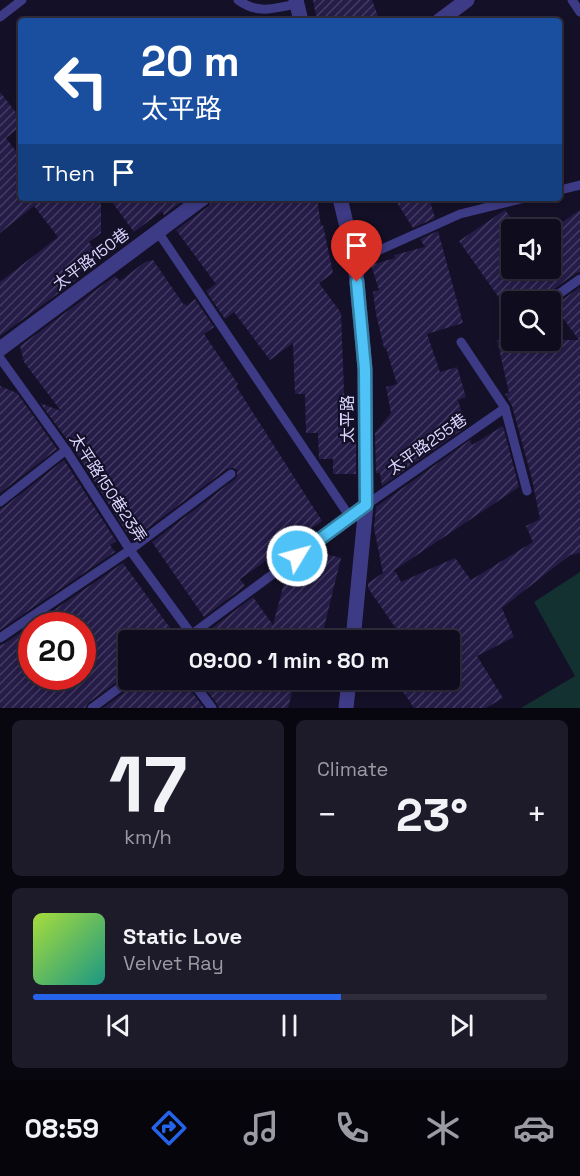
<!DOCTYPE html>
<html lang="en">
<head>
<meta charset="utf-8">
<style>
  body { margin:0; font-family:"Space Grotesk","Noto Sans TC",sans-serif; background:#1d1a2a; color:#f1f3f6; height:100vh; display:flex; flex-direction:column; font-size:22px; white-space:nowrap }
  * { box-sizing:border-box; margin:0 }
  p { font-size:20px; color:#9b9ba4 }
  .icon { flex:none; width:33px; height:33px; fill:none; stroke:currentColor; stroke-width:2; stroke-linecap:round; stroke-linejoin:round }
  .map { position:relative; height:708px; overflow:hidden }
  .drawer { display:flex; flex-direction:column; gap:12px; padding:12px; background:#080710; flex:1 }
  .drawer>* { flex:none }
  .banner { position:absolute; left:18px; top:18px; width:544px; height:183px; border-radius:6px; box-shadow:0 3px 9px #0003,0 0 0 2px #2f2c3b; background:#1a4fa0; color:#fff; overflow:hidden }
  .controls { position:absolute; left:501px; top:219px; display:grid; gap:12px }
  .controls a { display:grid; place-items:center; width:60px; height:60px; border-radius:6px; background:#0f0c1d; box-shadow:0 3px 9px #0003,0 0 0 2px #2f2c3b; font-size:30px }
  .speed { position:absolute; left:18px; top:612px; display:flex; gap:12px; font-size:30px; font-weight:700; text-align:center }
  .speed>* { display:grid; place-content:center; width:78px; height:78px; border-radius:50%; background:#0f0c1d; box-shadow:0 3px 9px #0003,0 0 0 2px #2f2c3b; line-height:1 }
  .speed .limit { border:9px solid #d22; background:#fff; color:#111 }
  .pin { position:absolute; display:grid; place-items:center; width:51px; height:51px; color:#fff; margin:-62px -26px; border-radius:50% 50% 50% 0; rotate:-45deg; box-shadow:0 0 6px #0007 }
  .pin .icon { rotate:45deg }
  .me { position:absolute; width:66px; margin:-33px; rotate:53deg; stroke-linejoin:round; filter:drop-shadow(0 0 4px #0008) }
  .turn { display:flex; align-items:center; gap:21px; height:126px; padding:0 24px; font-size:27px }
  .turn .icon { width:78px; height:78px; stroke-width:2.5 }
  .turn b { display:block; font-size:42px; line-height:51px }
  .then { display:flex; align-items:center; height:57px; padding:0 24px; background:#0003; gap:12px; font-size:22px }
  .big { font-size:45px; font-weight:800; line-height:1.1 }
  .drawer .widget { flex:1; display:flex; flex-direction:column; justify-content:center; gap:9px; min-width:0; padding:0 21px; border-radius:9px; background:#1d1a2a }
  .drawer .dial { align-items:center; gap:0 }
  .dial b { font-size:78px; line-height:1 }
  .song { display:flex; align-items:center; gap:18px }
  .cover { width:72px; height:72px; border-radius:9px; background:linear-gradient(135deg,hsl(80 70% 55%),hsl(170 70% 35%)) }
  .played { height:6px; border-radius:3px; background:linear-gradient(90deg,#2563eb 60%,#2f2c3b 60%) }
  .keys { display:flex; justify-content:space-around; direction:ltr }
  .heat { display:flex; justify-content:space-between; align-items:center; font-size:33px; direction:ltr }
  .drawer .tiles { flex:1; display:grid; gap:12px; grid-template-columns:1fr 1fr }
  .widget:last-child { grid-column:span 2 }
  .trip { position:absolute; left:118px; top:630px; width:342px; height:60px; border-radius:6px; background:#0f0c1d; box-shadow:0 3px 9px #0003,0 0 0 2px #2f2c3b; font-weight:800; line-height:60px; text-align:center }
  .dock { display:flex; height:96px; justify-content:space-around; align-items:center; background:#06050c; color:#9b9ba4 }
  .dock .icon { width:42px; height:42px }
  .dock .active { color:#2563eb }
  .dock b { font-size:27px; color:#f1f3f6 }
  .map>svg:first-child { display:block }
</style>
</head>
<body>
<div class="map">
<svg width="580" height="708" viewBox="0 0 580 708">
  <defs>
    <pattern id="building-hatch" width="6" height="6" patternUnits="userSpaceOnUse" patternTransform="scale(1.5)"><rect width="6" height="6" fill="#251c48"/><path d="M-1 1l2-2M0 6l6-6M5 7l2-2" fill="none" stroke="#443c63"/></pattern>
  </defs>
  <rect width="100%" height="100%" fill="#141027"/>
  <path fill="#133130" d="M580,572V708H521L575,676L534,602Z"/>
  <g fill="url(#building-hatch)" fill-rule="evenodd">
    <path d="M313,0H372L380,21H317Z"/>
    <path d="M0,92L21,119V126L6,138L21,158V198H101V233L89,242L100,257L68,281L78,279L0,336V282L58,237L34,206L0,233Z"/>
    <path d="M109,198H187L164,215L162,211L134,232Z"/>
    <path d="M213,198H317L321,226L323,225L333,273L319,283L341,313L346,443L356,440V474H333V459H319L318,433H306L305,394H295L293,343L270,360L234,312L225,319L206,291L216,284L176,230L209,206Z"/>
    <path d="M394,198H429L435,218L413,228Z"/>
    <path d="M505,210L512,219V268H550V230L580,210V272L576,273L546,295L543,290L526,302H502L459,241Z"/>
    <path d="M438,231L463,323L427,334L440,372L457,367L466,397L458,400L466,427L382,486L380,473H376L375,433L391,413L386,387L397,384L386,348H384L376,314L373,292L379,290L371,265L395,258L394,255L425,247L420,239Z"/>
    <path d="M153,260L184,305L185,304L187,306L195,299L214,327L204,334L238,384L236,386L322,521L240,579L245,586L204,617L152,542L235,479L237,476V470L233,468L227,469L144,531L139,525L127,533L72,446L40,403L61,411L24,362L20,346L115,276L120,281L145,262Z"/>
    <path d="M580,287V553L570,555L502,608L514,637L477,656L503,698L486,708H414L395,680H450V640H404L368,588V583L383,573L374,528L376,507L470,440L472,445L503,426L519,487L393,571L396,572L401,582L455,558L471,580L533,542L526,526L540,519L532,479L512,406L505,394L509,393L497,340H579L554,306Z"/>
    <path d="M0,386L17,393L57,449L0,493Z"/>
    <path d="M64,460L116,541L110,545L115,552L0,630V509L4,507Z"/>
    <path d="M315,551L341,558L321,640H220L212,628L253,597L273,625L287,572Z"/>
    <path d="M123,563L178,639L177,640H129V673L88,703L85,708H0V645L4,644ZM32,626H82V676H32Z"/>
    <path d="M137,680H184L186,684L204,708H103L134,685Z"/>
    <path d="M199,680H295L288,708H219L217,704Z"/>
  </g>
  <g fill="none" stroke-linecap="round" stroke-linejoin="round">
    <g stroke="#3e3b86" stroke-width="9">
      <path d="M238,0C259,15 274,8 297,4"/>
      <path d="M572,0L580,12"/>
      <path d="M0,17L22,0"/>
      <path d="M560,190L580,185"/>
      <path d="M158,232L350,517"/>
      <path d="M355,261L460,214L525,198"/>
      <path d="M549,301L580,279"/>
      <path d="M461,342L505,408"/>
      <path d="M0,358L66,450L130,550L192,635"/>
      <path d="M0,502L66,450"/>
      <path d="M0,638L130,550L231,474"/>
      <path d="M184,640L366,505L505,408L527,491"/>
      <path d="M191,680L212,708"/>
      <path d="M92,708L130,680"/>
    </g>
    <g stroke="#3e3b86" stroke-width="15">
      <path d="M439,21L467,0"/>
      <path d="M0,349L203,198"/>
    </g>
    <g stroke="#3e3b86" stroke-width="15">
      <path d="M296,0L301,21"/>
      <path d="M340,198L355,261L365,369L366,505L353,640"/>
      <path d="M346,708L349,680"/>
    </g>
  </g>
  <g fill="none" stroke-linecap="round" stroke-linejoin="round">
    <defs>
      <path id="route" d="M297,556L366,505L365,369L357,282"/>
    </defs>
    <use href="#route" stroke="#337fa1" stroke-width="15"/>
    <use href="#route" stroke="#4fc3f7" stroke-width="10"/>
  </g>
  <g text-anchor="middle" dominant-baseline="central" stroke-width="4.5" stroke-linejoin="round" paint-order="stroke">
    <g font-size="16" fill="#dbd6ff" stroke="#141027">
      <text transform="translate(91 259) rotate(-37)">太平路150巷</text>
      <text transform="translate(347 419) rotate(-90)">太平路</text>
      <text transform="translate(427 444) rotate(-35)">太平路255巷</text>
      <text transform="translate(108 488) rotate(57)">太平路150巷23弄</text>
    </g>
  </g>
</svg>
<div class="controls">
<a><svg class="icon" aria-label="sound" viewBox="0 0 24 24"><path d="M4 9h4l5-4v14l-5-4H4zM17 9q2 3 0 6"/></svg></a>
<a><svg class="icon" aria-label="search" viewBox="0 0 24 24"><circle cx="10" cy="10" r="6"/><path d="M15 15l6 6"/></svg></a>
</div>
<div class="speed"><div class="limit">20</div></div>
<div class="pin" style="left:357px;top:282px;background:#d93025"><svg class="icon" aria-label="arrive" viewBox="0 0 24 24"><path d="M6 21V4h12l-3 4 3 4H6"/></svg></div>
<svg class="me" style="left:297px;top:556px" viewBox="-20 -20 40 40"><circle r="17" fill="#4fc3f7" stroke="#fff" stroke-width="3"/><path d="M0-11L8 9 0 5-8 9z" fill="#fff"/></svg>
<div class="trip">09:00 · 1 min · 80 m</div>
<div class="banner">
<div class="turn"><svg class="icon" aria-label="left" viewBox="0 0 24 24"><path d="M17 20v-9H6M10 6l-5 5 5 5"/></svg><div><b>20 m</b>太平路</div></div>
<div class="then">Then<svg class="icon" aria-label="arrive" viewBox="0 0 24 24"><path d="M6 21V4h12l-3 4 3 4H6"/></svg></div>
</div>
</div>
<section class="drawer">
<div class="tiles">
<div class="widget dial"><b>17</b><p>km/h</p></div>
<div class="widget"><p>Climate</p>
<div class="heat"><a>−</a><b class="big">23°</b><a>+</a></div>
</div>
<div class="widget">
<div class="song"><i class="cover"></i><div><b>Static Love</b><p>Velvet Ray</p></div></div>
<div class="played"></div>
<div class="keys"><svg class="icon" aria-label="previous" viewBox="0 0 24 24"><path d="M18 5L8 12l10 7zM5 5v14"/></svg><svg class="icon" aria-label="pause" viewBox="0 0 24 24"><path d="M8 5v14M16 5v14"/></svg><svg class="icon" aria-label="next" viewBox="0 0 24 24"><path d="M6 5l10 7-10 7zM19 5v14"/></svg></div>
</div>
</div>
</section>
<nav class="dock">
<b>08:59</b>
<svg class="icon active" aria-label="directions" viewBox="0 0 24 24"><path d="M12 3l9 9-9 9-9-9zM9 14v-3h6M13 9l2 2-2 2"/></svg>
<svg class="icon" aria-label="music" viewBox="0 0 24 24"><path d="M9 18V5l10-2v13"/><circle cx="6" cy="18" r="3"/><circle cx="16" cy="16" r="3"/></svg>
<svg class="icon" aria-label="phone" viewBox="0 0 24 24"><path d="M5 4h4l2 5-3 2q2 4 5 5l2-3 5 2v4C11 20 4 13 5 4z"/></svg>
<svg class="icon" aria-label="climate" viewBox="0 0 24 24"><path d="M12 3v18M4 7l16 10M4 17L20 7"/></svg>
<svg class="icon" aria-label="car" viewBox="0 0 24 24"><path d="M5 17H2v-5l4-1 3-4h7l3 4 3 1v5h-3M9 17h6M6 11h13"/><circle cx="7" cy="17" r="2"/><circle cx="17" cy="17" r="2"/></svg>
</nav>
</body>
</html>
